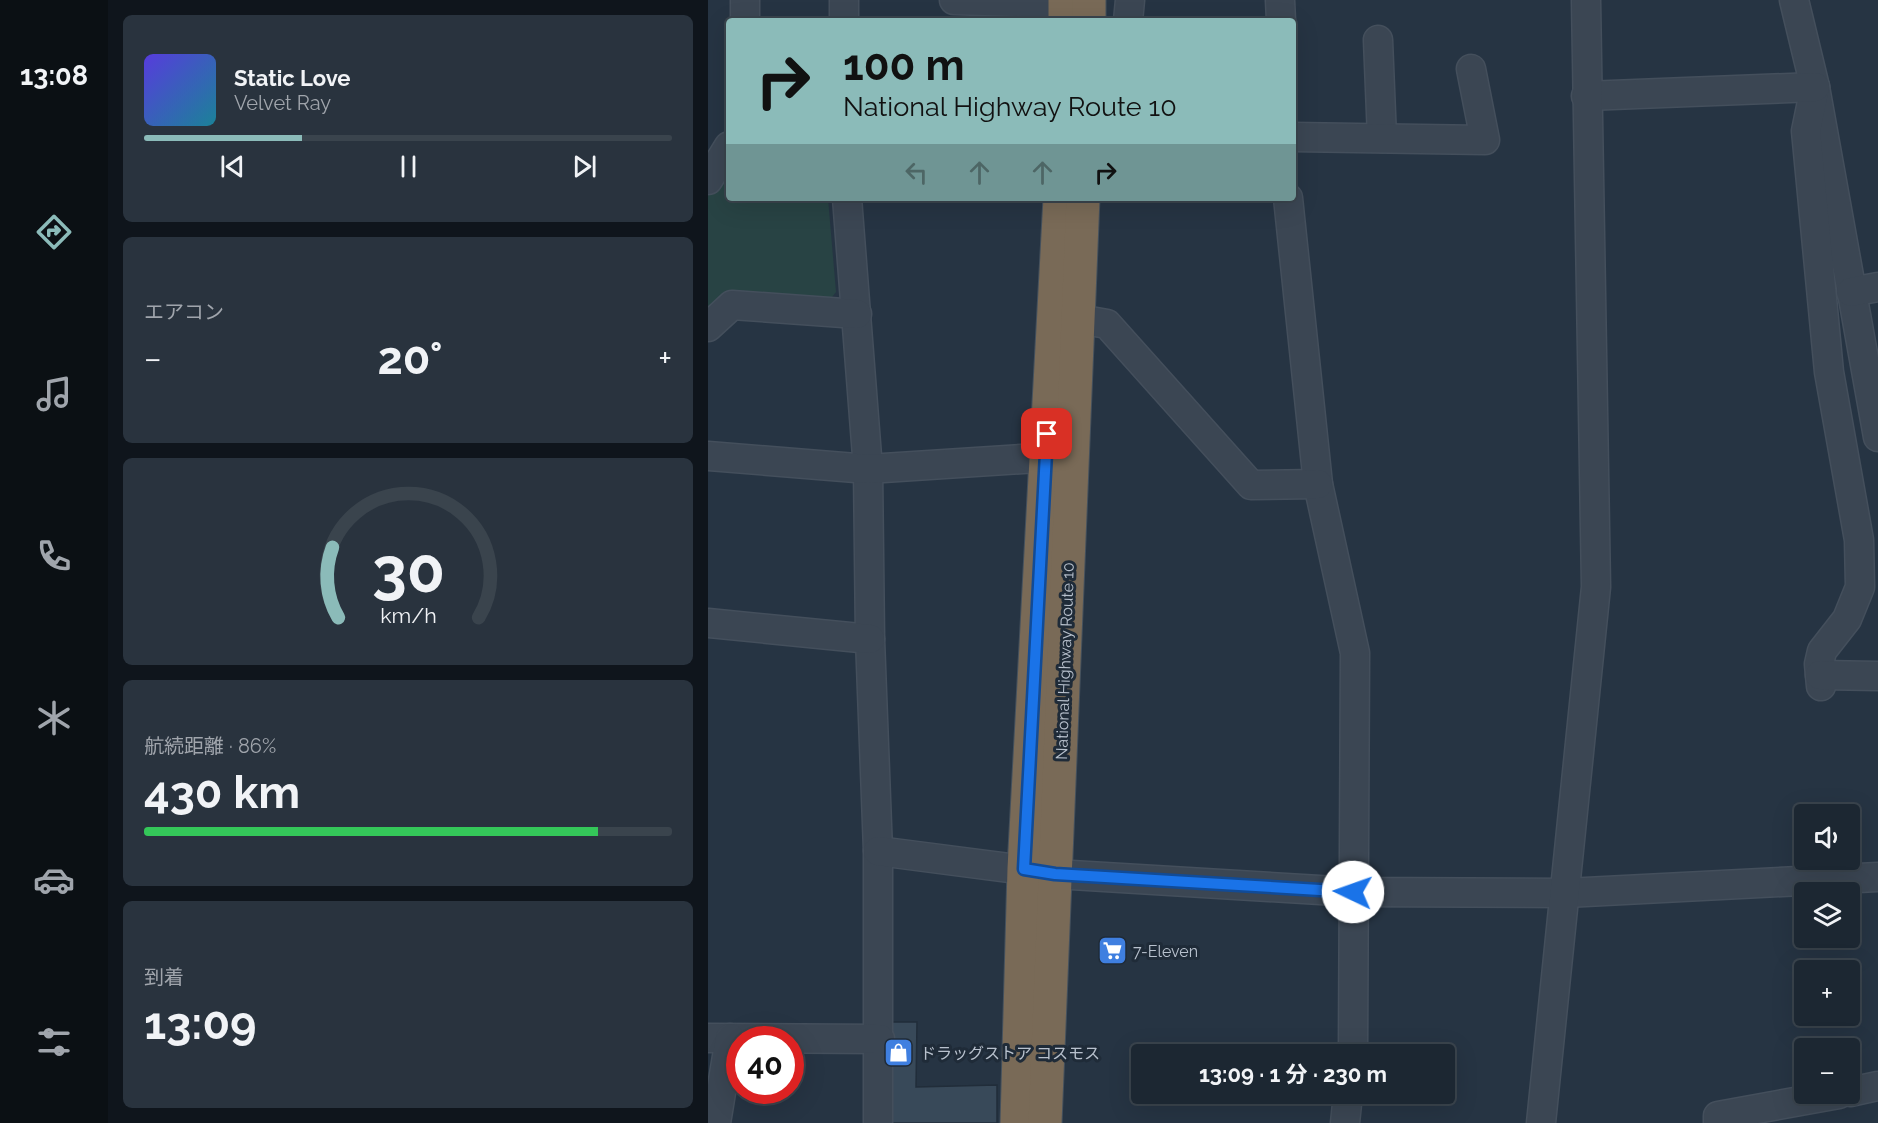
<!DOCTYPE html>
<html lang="ja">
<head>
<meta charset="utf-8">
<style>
  body { margin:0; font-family:Raleway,"Noto Sans JP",sans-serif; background:#29333e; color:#f1f3f6; height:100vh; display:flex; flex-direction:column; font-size:22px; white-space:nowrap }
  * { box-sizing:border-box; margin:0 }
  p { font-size:20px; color:#a0a5ac }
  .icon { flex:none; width:33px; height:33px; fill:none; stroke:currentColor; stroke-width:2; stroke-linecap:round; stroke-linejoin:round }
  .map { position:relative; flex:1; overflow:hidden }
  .panel { display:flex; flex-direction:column; gap:15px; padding:15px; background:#0f151c; width:600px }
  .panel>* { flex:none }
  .guide { position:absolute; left:18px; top:18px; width:570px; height:183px; border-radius:6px; box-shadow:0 6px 24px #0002,0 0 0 2px #3a444d; background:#8bbbb9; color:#111; overflow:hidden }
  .fabs { position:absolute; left:1086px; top:804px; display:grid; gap:12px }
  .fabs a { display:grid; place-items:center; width:66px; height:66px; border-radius:6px; background:#1c2732; box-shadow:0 6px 24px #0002,0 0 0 2px #3a444d; font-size:30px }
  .speed { position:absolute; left:18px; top:1026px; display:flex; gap:12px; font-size:30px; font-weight:700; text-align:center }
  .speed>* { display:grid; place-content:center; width:78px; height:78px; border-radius:50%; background:#1c2732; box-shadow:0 6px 24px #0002,0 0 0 2px #3a444d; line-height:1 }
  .speed .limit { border:9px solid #d22; background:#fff; color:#111 }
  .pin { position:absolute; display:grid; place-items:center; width:51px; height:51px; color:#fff; margin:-26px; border-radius:12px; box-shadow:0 3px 9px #0006 }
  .me { position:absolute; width:66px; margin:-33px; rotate:273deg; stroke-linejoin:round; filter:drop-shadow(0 0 4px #0008) }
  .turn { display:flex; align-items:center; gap:21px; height:126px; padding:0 18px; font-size:27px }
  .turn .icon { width:78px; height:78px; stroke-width:2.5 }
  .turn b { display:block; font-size:42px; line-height:51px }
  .lanes { display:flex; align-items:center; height:57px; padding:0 18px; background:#0003; justify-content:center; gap:30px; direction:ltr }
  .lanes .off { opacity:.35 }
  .big { font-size:45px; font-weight:700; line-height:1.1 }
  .panel .widget { flex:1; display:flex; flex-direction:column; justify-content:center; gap:9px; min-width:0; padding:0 21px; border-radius:9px; background:#29333e }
  .panel .dial { align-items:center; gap:0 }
  .dial svg { height:156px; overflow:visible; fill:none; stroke:#3a444d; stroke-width:7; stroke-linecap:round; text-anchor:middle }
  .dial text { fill:#f1f3f6; stroke:none }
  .song { display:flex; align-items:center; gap:18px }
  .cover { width:72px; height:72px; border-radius:9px; background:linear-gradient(135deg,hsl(250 70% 55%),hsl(190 70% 35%)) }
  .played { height:6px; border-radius:3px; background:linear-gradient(90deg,#8bbbb9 30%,#3a444d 30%) }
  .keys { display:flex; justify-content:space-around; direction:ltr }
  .heat { display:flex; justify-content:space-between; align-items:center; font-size:33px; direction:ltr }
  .charge { height:9px; border-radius:4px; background:linear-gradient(90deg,#34c759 86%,#3a444d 0) }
  .trip { position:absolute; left:423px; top:1044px; width:324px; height:60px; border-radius:6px; background:#1c2732; box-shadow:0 6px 24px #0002,0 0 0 2px #3a444d; font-weight:700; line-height:60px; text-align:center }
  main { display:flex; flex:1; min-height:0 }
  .tab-bar { display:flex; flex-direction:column; width:108px; justify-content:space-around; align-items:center; background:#0b1014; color:#a0a5ac }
  .tab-bar .icon { width:42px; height:42px }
  .tab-bar .on { color:#8bbbb9 }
  .tab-bar b { font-size:27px; color:#f1f3f6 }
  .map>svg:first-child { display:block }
</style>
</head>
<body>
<main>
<nav class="tab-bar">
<b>13:08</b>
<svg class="icon on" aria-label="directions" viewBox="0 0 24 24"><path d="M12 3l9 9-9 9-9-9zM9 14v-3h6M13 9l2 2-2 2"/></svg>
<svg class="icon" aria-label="music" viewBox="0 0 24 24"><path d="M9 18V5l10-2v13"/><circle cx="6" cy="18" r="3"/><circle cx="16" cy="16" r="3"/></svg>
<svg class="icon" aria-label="phone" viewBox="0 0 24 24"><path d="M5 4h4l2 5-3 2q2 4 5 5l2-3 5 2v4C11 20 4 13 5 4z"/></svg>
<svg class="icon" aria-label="climate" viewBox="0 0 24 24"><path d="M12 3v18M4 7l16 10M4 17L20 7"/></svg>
<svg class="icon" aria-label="car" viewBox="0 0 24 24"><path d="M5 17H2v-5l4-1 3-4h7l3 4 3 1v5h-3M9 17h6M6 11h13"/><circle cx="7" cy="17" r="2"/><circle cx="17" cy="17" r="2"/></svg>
<svg class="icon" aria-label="filters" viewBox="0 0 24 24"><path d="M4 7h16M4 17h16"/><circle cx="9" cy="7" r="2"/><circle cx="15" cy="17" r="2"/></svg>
</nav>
<section class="panel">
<div class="widget">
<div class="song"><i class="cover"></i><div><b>Static Love</b><p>Velvet Ray</p></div></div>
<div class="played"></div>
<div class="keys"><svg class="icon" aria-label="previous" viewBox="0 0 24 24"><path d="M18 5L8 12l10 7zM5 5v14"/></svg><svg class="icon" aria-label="pause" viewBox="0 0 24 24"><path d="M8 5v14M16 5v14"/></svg><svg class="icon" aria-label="next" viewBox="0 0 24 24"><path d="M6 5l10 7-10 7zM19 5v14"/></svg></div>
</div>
<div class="widget"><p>エアコン</p>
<div class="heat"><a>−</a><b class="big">20°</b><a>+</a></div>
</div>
<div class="widget dial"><svg viewBox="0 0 100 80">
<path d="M14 69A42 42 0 1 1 86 69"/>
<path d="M14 69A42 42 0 0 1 11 33" stroke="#8bbbb9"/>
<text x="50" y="56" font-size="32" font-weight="700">30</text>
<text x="50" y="72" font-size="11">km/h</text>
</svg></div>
<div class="widget"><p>航続距離 · 86%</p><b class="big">430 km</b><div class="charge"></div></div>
<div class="widget"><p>到着</p><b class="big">13:09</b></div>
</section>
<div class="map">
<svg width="1170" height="1123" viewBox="0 0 1170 1123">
  <rect width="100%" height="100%" fill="#263443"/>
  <path fill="#284344" d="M21,166V198H120L128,292L121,301L20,291L0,310V196Z"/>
  <path fill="#384959" stroke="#212d3a" stroke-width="1.5" d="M174,1022H209L208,1087L289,1085V1123H173Z"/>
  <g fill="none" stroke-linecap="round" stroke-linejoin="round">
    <defs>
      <g id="minor">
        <path d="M246,0L379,4"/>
        <path d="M572,0L573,21"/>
        <path d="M1086,0L1107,87L1170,437"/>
        <path d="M37,21V0"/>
        <path d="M136,21V0"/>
        <path d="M420,21L422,0"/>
        <path d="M670,40L674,138"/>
        <path d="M1107,87L1098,131L1121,372L1151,540L1152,587L1139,619L1114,651L1111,664L1113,686"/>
        <path d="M878,96L1107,87"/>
        <path d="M585,137L777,140L763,69"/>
        <path d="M0,180L21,146"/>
        <path d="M139,198L160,469L162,639L170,851V1123"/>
        <path d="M580,198L610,484L647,653L645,1054"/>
        <path d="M1143,292L1170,287"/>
        <path d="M350,321L371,319L399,324L543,485L610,484"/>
        <path d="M0,327L24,305L149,314"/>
        <path d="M0,456L160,469L360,456"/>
        <path d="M0,623L162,639"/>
        <path d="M1112,675L1170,676"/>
        <path d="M170,851L347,874L645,892L858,893L1170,877"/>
        <path d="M0,1038L172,1039"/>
        <path d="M1142,1092L1170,1086"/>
        <path d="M8,1123L22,1038"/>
        <path d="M637,1123L640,1094"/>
        <path d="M833,1123L888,587L878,0"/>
        <path d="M1010,1123V1116L1131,1094"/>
      </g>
      <g id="highway">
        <path d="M357,21V0"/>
        <path d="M381,21V0"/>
        <path d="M309,1123L316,869L352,198"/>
        <path d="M337,1123L375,198"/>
      </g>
    </defs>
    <use href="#minor" stroke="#444f5c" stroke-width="31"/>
    <use href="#highway" stroke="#45515d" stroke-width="35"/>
    <use href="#minor" stroke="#3b4653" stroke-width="28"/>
    <use href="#highway" stroke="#796a57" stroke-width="33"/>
  </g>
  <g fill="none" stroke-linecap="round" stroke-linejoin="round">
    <defs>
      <path id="route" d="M339,434L316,869L347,874L645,892"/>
    </defs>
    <use href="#route" stroke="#114b97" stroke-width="15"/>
    <use href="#route" stroke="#1a73e8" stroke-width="10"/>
  </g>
  <defs>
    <symbol id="supermarket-square" viewBox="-11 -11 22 22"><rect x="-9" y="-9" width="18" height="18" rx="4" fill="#3f7fe0" stroke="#1f2b38"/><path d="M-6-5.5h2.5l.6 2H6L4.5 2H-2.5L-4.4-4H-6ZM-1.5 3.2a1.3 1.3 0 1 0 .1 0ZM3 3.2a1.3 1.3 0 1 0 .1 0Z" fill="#fff"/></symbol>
    <symbol id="shop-square" viewBox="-11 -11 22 22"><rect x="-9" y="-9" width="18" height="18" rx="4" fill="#3f7fe0" stroke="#1f2b38"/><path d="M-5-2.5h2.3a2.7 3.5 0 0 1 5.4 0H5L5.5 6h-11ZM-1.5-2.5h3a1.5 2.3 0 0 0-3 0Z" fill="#fff"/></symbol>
  </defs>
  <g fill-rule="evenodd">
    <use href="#supermarket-square" x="388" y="934" width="33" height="33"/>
    <use href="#shop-square" x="174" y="1036" width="33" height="33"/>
  </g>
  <g text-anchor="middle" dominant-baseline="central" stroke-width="6" stroke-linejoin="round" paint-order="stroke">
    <g font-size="16" fill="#b8c1cd" stroke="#1f2b38">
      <text transform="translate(357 661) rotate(-88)">National Highway Route 10</text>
    </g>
    <g font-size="16" fill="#b8c1cd" stroke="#1f2b38" text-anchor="start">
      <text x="425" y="951">7-Eleven</text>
      <text x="212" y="1053">ドラッグストア コスモス</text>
    </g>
  </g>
</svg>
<div class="fabs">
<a><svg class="icon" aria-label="sound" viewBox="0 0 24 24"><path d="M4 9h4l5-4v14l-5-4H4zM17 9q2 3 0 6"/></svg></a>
<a><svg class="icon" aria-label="layers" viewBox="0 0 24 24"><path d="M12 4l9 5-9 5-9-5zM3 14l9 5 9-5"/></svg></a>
<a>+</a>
<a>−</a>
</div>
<div class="speed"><div class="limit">40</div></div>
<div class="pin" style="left:339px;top:434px;background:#d93025"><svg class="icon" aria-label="arrive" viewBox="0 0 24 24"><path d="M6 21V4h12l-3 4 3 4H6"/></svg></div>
<svg class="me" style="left:645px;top:892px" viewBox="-20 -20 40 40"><circle r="19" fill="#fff"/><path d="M0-13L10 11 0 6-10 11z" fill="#1a73e8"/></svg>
<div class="trip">13:09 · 1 分 · 230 m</div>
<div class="guide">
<div class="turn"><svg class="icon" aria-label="right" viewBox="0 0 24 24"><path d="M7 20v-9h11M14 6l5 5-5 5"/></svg><div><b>100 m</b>National Highway Route 10</div></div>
<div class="lanes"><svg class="icon off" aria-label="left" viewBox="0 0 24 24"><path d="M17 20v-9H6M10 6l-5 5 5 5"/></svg><svg class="icon off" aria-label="ahead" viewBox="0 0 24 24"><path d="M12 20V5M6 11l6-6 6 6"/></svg><svg class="icon off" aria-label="ahead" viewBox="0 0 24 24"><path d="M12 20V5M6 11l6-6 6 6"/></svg><svg class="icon" aria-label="right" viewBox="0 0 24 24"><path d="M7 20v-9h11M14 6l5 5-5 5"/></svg></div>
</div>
</div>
</main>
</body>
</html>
